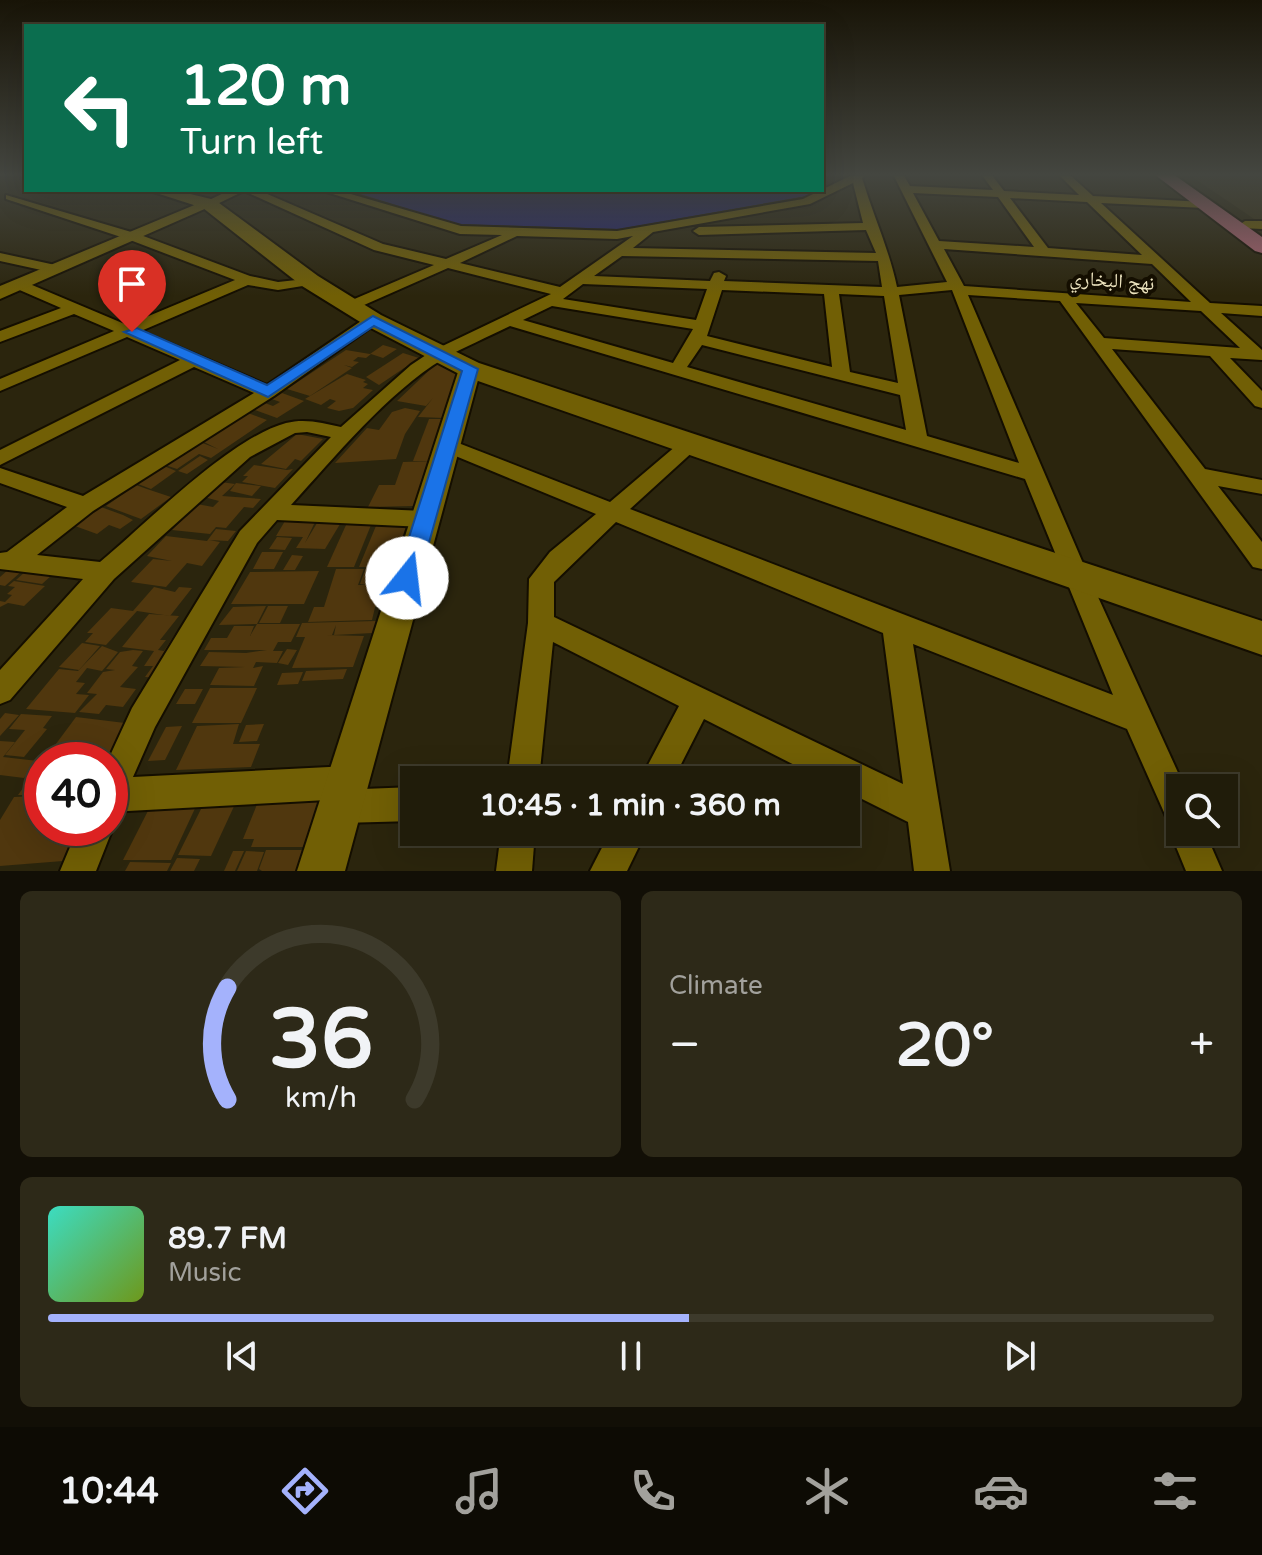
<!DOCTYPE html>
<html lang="en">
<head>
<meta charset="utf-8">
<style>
  body { margin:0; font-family:"Varela Round","Noto Naskh Arabic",sans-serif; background:#2d2918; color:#f1f3f6; height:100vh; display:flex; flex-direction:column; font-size:30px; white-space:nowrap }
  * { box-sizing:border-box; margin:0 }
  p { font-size:26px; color:#a2a19c }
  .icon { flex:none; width:44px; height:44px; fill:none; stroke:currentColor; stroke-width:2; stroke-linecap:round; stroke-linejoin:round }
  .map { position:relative; height:871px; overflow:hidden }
  .drawer { display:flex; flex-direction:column; gap:20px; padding:20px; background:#120f06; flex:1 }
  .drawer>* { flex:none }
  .hud { position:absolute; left:24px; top:24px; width:800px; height:168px; border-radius:0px; box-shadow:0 8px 32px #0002,0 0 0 2px #3d3a2b; background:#0b6e4f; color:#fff; overflow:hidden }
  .tools { position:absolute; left:1166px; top:774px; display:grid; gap:16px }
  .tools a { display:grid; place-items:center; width:72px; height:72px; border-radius:0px; background:#201c0a; box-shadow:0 8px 32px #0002,0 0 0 2px #3d3a2b; font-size:40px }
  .speed { position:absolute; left:24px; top:742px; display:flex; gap:16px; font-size:40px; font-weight:700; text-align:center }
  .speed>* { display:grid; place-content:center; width:104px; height:104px; border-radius:50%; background:#201c0a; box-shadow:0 8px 32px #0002,0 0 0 2px #3d3a2b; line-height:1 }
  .speed .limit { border:12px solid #d22; background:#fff; color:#111 }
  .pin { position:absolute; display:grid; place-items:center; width:68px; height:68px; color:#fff; margin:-82px -34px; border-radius:50% 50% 50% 0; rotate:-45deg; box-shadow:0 0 8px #0007 }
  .pin .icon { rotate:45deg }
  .me { position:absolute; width:88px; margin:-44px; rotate:16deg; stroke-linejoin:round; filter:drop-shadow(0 0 6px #0008) }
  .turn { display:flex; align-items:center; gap:28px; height:168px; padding:0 24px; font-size:36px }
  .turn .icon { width:104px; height:104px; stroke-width:2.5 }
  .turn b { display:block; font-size:56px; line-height:68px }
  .big { font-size:60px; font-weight:700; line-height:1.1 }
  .drawer .tile { flex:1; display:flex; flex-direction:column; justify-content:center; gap:12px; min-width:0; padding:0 28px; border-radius:12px; background:#2d2918 }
  .drawer .dial { align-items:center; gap:0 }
  .dial svg { height:208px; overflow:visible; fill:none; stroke:#3d3a2b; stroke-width:7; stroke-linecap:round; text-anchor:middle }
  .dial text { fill:#f1f3f6; stroke:none }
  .song { display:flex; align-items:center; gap:24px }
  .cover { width:96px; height:96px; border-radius:12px; background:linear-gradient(135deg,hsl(170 70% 55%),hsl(80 70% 35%)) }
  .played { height:8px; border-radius:4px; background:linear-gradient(90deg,#a4b2fc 55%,#3d3a2b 55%) }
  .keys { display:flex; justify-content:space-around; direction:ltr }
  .heat { display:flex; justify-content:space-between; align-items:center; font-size:44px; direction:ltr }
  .drawer .tiles { flex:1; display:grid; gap:20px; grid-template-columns:1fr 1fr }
  .tile:last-child { grid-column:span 2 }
  .trip { position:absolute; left:400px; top:766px; width:460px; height:80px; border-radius:0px; background:#201c0a; box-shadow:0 8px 32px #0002,0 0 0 2px #3d3a2b; font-weight:700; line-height:80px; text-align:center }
  .menu { display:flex; height:128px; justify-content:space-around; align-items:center; background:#0d0b04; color:#a2a19c }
  .menu .icon { width:56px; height:56px }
  .menu .on { color:#a4b2fc }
  .menu b { font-size:36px; color:#f1f3f6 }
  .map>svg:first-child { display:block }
</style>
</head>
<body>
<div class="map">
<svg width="1262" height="871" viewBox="0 0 1262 871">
  <rect width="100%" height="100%" fill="#2b250d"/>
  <path fill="#373014" d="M1188,174H1262V223H1260Z"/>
  <path fill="#232374" d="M348,190H817L806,196L619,229L456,224Z"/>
  <g fill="#50370e">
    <path d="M383,345L397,349L383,358L371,354L366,358L358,357L353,361L359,362L352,367L344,365L352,368L310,396L287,389L346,350L370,354Z"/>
    <path d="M403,353L419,358L379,385L366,377Z"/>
    <path d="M437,363L460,375L444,418L418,417L433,398L426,406L397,401Z"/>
    <path d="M347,374L366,380L363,382L368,384L363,388L373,390L353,408L339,411L327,408L336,401L330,399L321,405L305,399Z"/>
    <path d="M282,393L304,401L277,418L255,410L265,403L273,406L280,402L272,399Z"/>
    <path d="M405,408L420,411L405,434L396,459L335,463L367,428L379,430L392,412Z"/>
    <path d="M248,413L267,420L211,458L199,454L177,469L165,465L200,442L218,449L202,441Z"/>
    <path d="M429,419H444L429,461H413Z"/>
    <path d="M297,434L323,439L301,461L295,459L286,469L261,464Z"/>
    <path d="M200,456L208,460L187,474L178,471Z"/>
    <path d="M437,461L424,499L414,506L368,507L379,485H395L403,462Z"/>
    <path d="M254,465L287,470L293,469L275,488L242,482L248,476H243Z"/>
    <path d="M164,466L176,471L151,489L138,484Z"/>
    <path d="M221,482L235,484L222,496L261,499L253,508L244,507L226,528L216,527L210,534L172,530L197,504L213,507L219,501L204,497Z"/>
    <path d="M236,483L261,486L252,496L230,491Z"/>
    <path d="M136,485L147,489L171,497L141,519L106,506Z"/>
    <path d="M101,507L123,515L133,520L120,529L109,525L97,534L75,526Z"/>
    <path d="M285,521L315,522L305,543L317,523L340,524L325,549L296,548L303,537L276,536Z"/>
    <path d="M378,521H408L392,567H387L380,587L372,620L308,622L314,607H324L336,569H364L358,585H367L360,584L366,567H359Z"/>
    <path d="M346,525H371L354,567H327Z"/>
    <path d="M216,529L236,531L228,541L209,540L220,542L202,566L187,563L166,587L131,582L153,559L172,561L147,556L166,536L207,541Z"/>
    <path d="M277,537L292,538L285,550L269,549Z"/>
    <path d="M262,552H283L274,569H253Z"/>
    <path d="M292,555L303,556L295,570H283Z"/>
    <path d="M9,569L22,571L5,586L0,585V577Z"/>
    <path d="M26,571L52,575L42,584L16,580Z"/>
    <path d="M319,571L304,604H231L250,572Z"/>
    <path d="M14,581L45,586L24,606L8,603L0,607V601L5,602L12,595L7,594L15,587L8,586Z"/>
    <path d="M154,587L175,592L179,587L192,588L170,616L137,611L106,645L85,642L93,633H87L111,608L133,611Z"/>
    <path d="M266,606L257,624L219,625L233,607Z"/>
    <path d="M268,606H288L280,623H259Z"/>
    <path d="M149,614L179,616L160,640H166L158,650L164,651L175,634L183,635L158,678L145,677L153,666H144L154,651L122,647Z"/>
    <path d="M376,621L373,633L334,635L336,625L332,635H327L364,636L353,667L292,668L305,637H296L302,623Z"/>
    <path d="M257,624H300L291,642H278L273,651H283L277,663L256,662L253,668L263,666L254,686L210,685L219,668L245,667L200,666L209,652L246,653L267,650H204L211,638H227L234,626H254L250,636Z"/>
    <path d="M82,643L100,646L79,670L59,667Z"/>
    <path d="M102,646L118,652L102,671L87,668L76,682L85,683L76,694L89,695L75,713L26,709L59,669L78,671Z"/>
    <path d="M287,649L297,650L288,665L278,663Z"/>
    <path d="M133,650L143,651L132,666L138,667L120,687L136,689L123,707L106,705L99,714L79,712L97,694L87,693L103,672L115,670L106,669L120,652Z"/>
    <path d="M347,669L343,679L302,681L306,671Z"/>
    <path d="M303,672L298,684L277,685L282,673Z"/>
    <path d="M210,688H257L241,723H192Z"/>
    <path d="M185,689H203L195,704H176Z"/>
    <path d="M5,713L19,715L0,736V719Z"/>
    <path d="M21,714L52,716L43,728L47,729L24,757L5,755L25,730L9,729Z"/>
    <path d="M76,717L125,723L108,760H44Z"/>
    <path d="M239,724L233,744H260L251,767L176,770L197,726Z"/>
    <path d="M264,724L257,741L239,742L246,725Z"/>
    <path d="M182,726L165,760L148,761L166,727Z"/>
    <path d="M0,741L15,742L3,757L38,761L24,778L0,775Z"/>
    <path d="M40,764L42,787L36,795H18Z"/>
    <path d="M37,796L31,806L42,805V828H80L63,861L0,866V820L14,797Z"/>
    <path d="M260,797H340L324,847H251L254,839H243Z"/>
    <path d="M205,801L236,802L211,856L178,855Z"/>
    <path d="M198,802L171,860H123L152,803Z"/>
    <path d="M266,850H323L311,871H262L259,869Z"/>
    <path d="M233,851H244L235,871H224Z"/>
    <path d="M246,851L264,852L257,871H237Z"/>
    <path d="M177,858L200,859L194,871H170Z"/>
    <path d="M130,862L171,863L167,871H125Z"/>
  </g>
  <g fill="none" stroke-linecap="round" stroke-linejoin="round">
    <defs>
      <g id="minor">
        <path d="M854,174H867L862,178C873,215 889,249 897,287L947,282L893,174H903L910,186L993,190L981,174H991L1004,191L1079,195L1058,174H1069L1093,196L1204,202L1210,205L1204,208L1101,203L1210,303L1262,306V316L1221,313L1262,350V360L1230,358L1262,391V408L1255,406L1210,356L1112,349L1205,469L1262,480V494L1218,486L1262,542V569L1253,567L1060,301L968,295L1088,575L1185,788H1180V832H1205L1222,871H1186L1170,832L1171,828L1127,729L913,644L950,871H914L908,822L846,791V780H824L704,719L673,780H640L679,706L553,642L539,780H507L528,623L529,579L550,552L596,514L441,450L438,445L441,440L448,439L610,502L683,440H697L700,444L697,448L630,509L1113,695L1025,479L510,326C488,337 464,347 443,359C388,392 334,458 291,505L424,511L432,513L436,519L432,525L424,527L277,520L257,543L155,727L133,777L349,766L361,770L365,782L363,789L414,787V821L341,823L329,818L324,806L327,800L110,812L108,760L132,708L240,531L331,437L307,432L295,433L250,457L114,579L10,700L0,704V670L83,579L0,569V553L7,552L67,507L0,483V468L83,496L254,393L194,367L0,465V450L180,360L127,337L0,391V379L114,331L74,314L0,342V331L61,308L15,288V282H25L127,325L235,280L130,240L6,199V195L138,234L250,276L278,282L315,278V284L278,290L248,285L141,331L267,385L367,317L373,315L381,320L274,396L93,511L37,555L100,562C147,523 230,438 286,423C305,418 323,423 341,427L411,365L432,351L551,294L448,268L355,309H345V303L434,265L374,250L244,191L213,206H205V202L230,190H258L383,244L446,259L502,235L460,234L320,190H337L461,226L617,231L803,199ZM853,183L863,223L699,227L693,231L699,235L866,230L876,253L633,248L653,232L810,204ZM913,193L998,197L1034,247L939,241ZM1010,198L1087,202L1142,255L1048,248ZM517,236L617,239L633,236L560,287L460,263ZM944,249L1152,264L1191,302L964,286ZM622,256L878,261L882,287L724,281L726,276L719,272L714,273L710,281L594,276ZM583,284L707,289L696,320L563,299ZM722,290L824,294L832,367L707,336ZM952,290L1019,463L927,436L899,295ZM839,294L884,296L898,383L850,372ZM1076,303L1201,311L1240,348L1104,338ZM552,306L693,329L673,363L523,320ZM702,345L900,395L906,430L687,367ZM616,522L883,633L903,784L554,617V582Z"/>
        <path d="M1245,221H1262V229L1241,228L1239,225Z"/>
        <path d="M0,253L60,266L62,269L55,273L0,261Z"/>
        <path d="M110,820L113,828L96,871H60L78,828H110Z"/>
        <path d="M501,832H535L532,871H496Z"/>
        <path d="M610,832H646L627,871H590Z"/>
      </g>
      <g id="tertiary">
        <path d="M204,201L216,204L0,299V286Z"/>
        <path d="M470,362L481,369L345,871H297L459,369Z"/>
      </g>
      <path id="secondary" d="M147,190H174L215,200L318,276L381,315L479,363L1262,621V655L461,375L365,325L302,286L203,208Z"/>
      <path id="primary" d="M1154,174H1173L1262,237V253L1255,251Z"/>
    </defs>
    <use href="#minor" stroke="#140e00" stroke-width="4"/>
    <use href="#tertiary" stroke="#140e00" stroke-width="4"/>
    <use href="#secondary" stroke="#140e00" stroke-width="4"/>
    <use href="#primary" stroke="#140e00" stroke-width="4"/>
    <use href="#minor" fill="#715f05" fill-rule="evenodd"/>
    <use href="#tertiary" fill="#715f05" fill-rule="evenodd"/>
    <use href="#secondary" fill="#715f05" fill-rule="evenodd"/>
    <use href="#primary" fill="#ab6372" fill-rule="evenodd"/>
  </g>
  <linearGradient id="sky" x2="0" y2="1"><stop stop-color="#181407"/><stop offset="0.59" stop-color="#444640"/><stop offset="1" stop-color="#444640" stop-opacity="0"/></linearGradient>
  <rect width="1262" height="296" fill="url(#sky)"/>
  <path fill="#1a73e8" stroke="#114b97" stroke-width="2" d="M373,316L478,369L419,578L415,584H399L396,578L462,371L374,326L268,397L124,332L137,328L267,385Z"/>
  <g text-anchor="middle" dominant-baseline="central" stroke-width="8" stroke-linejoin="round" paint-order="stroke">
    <g font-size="20" fill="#ebe2bd" stroke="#140e00">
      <text transform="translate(1112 281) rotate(4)">نهج البخاري</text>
    </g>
  </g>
</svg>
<div class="tools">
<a><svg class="icon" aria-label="search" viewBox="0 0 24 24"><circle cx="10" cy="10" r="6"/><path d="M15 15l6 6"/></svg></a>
</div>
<div class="speed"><div class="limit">40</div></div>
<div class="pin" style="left:132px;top:332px;background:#d93025"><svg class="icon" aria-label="arrive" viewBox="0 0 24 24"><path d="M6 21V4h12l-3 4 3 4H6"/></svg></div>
<svg class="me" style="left:407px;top:578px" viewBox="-20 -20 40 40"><circle r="19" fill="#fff"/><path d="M0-13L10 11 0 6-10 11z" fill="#1a73e8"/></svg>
<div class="trip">10:45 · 1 min · 360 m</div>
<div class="hud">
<div class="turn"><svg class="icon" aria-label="left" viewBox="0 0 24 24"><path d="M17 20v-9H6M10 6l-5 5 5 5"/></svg><div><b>120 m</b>Turn left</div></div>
</div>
</div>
<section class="drawer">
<div class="tiles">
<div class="tile dial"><svg viewBox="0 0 100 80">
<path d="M14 69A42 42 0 1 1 86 69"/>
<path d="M14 69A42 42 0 0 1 14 26" stroke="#a4b2fc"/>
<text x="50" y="56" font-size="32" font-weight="700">36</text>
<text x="50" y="72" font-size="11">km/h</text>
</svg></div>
<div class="tile"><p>Climate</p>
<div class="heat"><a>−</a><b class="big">20°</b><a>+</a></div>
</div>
<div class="tile">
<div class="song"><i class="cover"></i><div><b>89.7 FM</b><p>Music</p></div></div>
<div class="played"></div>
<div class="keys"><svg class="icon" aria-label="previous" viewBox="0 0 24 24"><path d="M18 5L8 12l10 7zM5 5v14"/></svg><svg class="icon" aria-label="pause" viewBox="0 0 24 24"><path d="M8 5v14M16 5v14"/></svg><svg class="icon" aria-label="next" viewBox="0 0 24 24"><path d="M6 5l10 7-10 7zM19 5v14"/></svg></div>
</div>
</div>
</section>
<nav class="menu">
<b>10:44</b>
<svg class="icon on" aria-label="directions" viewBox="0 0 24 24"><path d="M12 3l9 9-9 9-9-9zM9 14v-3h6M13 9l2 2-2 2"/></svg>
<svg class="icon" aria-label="music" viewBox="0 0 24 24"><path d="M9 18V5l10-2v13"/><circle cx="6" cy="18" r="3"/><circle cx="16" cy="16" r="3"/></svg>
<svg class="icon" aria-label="phone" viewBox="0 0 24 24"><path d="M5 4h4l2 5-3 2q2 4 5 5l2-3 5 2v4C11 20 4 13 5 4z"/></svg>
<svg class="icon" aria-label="climate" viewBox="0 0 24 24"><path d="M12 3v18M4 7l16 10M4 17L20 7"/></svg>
<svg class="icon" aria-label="car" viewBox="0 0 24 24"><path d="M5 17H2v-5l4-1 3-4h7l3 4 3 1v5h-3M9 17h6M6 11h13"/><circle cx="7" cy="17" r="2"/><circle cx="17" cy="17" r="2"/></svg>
<svg class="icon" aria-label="filters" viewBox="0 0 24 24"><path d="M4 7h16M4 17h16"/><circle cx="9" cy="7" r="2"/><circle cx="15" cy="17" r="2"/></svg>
</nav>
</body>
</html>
